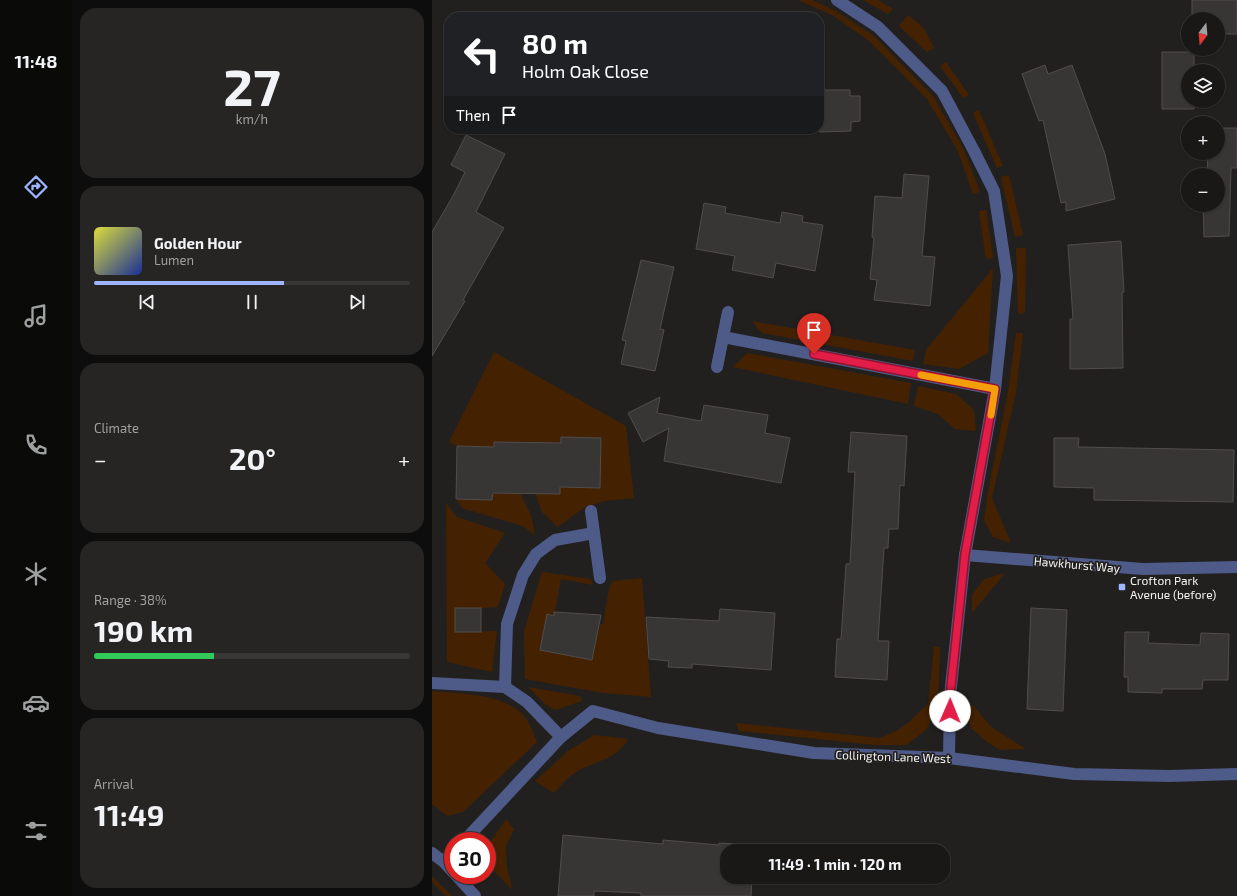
<!DOCTYPE html>
<html lang="en">
<head>
<meta charset="utf-8">
<style>
  body { margin:0; font-family:"Exo 2",sans-serif; background:#272524; color:#f1f3f6; height:100vh; display:flex; flex-direction:column; font-size:15px; white-space:nowrap }
  * { box-sizing:border-box; margin:0 }
  p { font-size:13px; color:#9fa0a1 }
  .icon { flex:none; width:22px; height:22px; fill:none; stroke:currentColor; stroke-width:2; stroke-linecap:round; stroke-linejoin:round }
  .map { position:relative; flex:1; overflow:hidden }
  .drawer { display:flex; flex-direction:column; gap:8px; padding:8px; background:#0e0d0d; width:360px }
  .drawer>* { flex:none }
  .hud { position:absolute; left:12px; top:12px; width:380px; height:122px; border-radius:16px; box-shadow:0 1px 3px #0004,0 0 0 1px #383736; background:#202124; color:#fff; overflow:hidden }
  .needle { width:26px; rotate:196deg }
  .controls { position:absolute; left:749px; top:12px; display:grid; gap:8px }
  .controls a { display:grid; place-items:center; width:44px; height:44px; border-radius:50%; background:#1a1817; box-shadow:0 1px 3px #0004,0 0 0 1px #383736; font-size:20px }
  .speed { position:absolute; left:12px; top:832px; display:flex; gap:8px; font-size:20px; font-weight:700; text-align:center }
  .speed>* { display:grid; place-content:center; width:52px; height:52px; border-radius:50%; background:#1a1817; box-shadow:0 1px 3px #0004,0 0 0 1px #383736; line-height:1 }
  .speed .limit { border:6px solid #d22; background:#fff; color:#111 }
  .pin { position:absolute; display:grid; place-items:center; width:34px; height:34px; color:#fff; margin:-41px -17px; border-radius:50% 50% 50% 0; rotate:-45deg; box-shadow:0 0 4px #0007 }
  .pin .icon { rotate:45deg }
  .me { position:absolute; width:44px; margin:-22px; rotate:1deg; stroke-linejoin:round; filter:drop-shadow(0 0 3px #0008) }
  .turn { display:flex; align-items:center; gap:14px; height:84px; padding:0 12px; font-size:18px }
  .turn .icon { width:52px; height:52px; stroke-width:2.5 }
  .turn b { display:block; font-size:28px; line-height:34px }
  .then { display:flex; align-items:center; height:38px; padding:0 12px; background:#0003; gap:8px; font-size:15px }
  .big { font-size:30px; font-weight:700; line-height:1.1 }
  .drawer .widget { flex:1; display:flex; flex-direction:column; justify-content:center; gap:6px; min-width:0; padding:0 14px; border-radius:16px; background:#272524 }
  .drawer .dial { align-items:center; gap:0 }
  .dial b { font-size:52px; line-height:1 }
  .song { display:flex; align-items:center; gap:12px }
  .cover { width:48px; height:48px; border-radius:6px; background:linear-gradient(135deg,hsl(60 70% 55%),hsl(230 70% 35%)) }
  .played { height:4px; border-radius:2px; background:linear-gradient(90deg,#9eb4fd 60%,#383736 60%) }
  .keys { display:flex; justify-content:space-around; direction:ltr }
  .heat { display:flex; justify-content:space-between; align-items:center; font-size:22px; direction:ltr }
  .charge { height:6px; border-radius:3px; background:linear-gradient(90deg,#34c759 38%,#383736 0) }
  .trip { position:absolute; left:288px; top:844px; width:230px; height:40px; border-radius:16px; background:#1a1817; box-shadow:0 1px 3px #0004,0 0 0 1px #383736; font-weight:700; line-height:40px; text-align:center }
  main { display:flex; flex:1; min-height:0 }
  .tabs { display:flex; flex-direction:column; width:72px; justify-content:space-around; align-items:center; background:#0a0a09; color:#9fa0a1 }
  .tabs .icon { width:28px; height:28px }
  .tabs .selected { color:#9eb4fd }
  .tabs b { font-size:18px; color:#f1f3f6 }
  .map>svg:first-child { display:block }
</style>
</head>
<body>
<main>
<nav class="tabs">
<b>11:48</b>
<svg class="icon selected" aria-label="directions" viewBox="0 0 24 24"><path d="M12 3l9 9-9 9-9-9zM9 14v-3h6M13 9l2 2-2 2"/></svg>
<svg class="icon" aria-label="music" viewBox="0 0 24 24"><path d="M9 18V5l10-2v13"/><circle cx="6" cy="18" r="3"/><circle cx="16" cy="16" r="3"/></svg>
<svg class="icon" aria-label="phone" viewBox="0 0 24 24"><path d="M5 4h4l2 5-3 2q2 4 5 5l2-3 5 2v4C11 20 4 13 5 4z"/></svg>
<svg class="icon" aria-label="climate" viewBox="0 0 24 24"><path d="M12 3v18M4 7l16 10M4 17L20 7"/></svg>
<svg class="icon" aria-label="car" viewBox="0 0 24 24"><path d="M5 17H2v-5l4-1 3-4h7l3 4 3 1v5h-3M9 17h6M6 11h13"/><circle cx="7" cy="17" r="2"/><circle cx="17" cy="17" r="2"/></svg>
<svg class="icon" aria-label="filters" viewBox="0 0 24 24"><path d="M4 7h16M4 17h16"/><circle cx="9" cy="7" r="2"/><circle cx="15" cy="17" r="2"/></svg>
</nav>
<section class="drawer">
<div class="widget dial"><b>27</b><p>km/h</p></div>
<div class="widget">
<div class="song"><i class="cover"></i><div><b>Golden Hour</b><p>Lumen</p></div></div>
<div class="played"></div>
<div class="keys"><svg class="icon" aria-label="previous" viewBox="0 0 24 24"><path d="M18 5L8 12l10 7zM5 5v14"/></svg><svg class="icon" aria-label="pause" viewBox="0 0 24 24"><path d="M8 5v14M16 5v14"/></svg><svg class="icon" aria-label="next" viewBox="0 0 24 24"><path d="M6 5l10 7-10 7zM19 5v14"/></svg></div>
</div>
<div class="widget"><p>Climate</p>
<div class="heat"><a>−</a><b class="big">20°</b><a>+</a></div>
</div>
<div class="widget"><p>Range · 38%</p><b class="big">190 km</b><div class="charge"></div></div>
<div class="widget"><p>Arrival</p><b class="big">11:49</b></div>
</section>
<div class="map">
<svg width="805" height="896" viewBox="0 0 805 896">
  <rect width="100%" height="100%" fill="#22201f"/>
  <g fill="#442201">
    <path d="M366,0H380L404,11L442,36L501,96L532,150L548,192L541,194L526,151L495,99L437,41L402,16Z"/>
    <path d="M431,0H446L461,9L456,14Z"/>
    <path d="M476,15L491,27L502,48L495,52L467,26Z"/>
    <path d="M514,62L537,95L531,98L508,66Z"/>
    <path d="M547,110L571,166L565,168L541,113Z"/>
    <path d="M577,175L591,235L583,237L569,177Z"/>
    <path d="M554,210L561,258L554,259L547,211Z"/>
    <path d="M584,248H594L593,313L586,314Z"/>
    <path d="M561,268L556,353L527,369L491,364L494,350Z"/>
    <path d="M320,321L483,350L481,361L330,333Z"/>
    <path d="M584,333H591L584,392L560,498L579,543L561,537L552,520L555,497L576,392Z"/>
    <path d="M62,352L194,426L202,498L173,501L153,507L126,527L110,512L103,493L128,494V487L167,488L129,437V443L62,442V447L25,446L17,442Z"/>
    <path d="M315,353L479,383L476,404L301,367Z"/>
    <path d="M486,386L524,394L542,410L544,431L523,429L506,414L482,406Z"/>
    <path d="M61,492L88,493L99,515L103,535L91,526L30,508L24,499L60,500Z"/>
    <path d="M14,503L25,517L73,533L53,563L73,584L66,607L49,608L23,632L65,631L60,672L15,662Z"/>
    <path d="M110,572L159,579L161,585L129,579L122,616L115,614L108,649L160,660L168,624L171,625L177,588L181,581L210,578L219,697L171,693L93,679L92,632Z"/>
    <path d="M573,573L540,613V595L552,579Z"/>
    <path d="M502,647H508L506,706L494,730L474,745H443L307,731L304,723L448,738L464,731L477,722L496,704Z"/>
    <path d="M96,687L148,696L150,701L123,710L114,705Z"/>
    <path d="M0,691C28,694 78,693 95,720C99,726 102,735 105,742L31,812L15,816L0,804Z"/>
    <path d="M541,705L559,727L594,749L568,750L555,742L540,729L531,707Z"/>
    <path d="M162,735L196,739C183,760 168,760 147,770C137,776 129,785 122,793L103,781L136,751Z"/>
    <path d="M74,819L82,829L74,846L75,867L81,891L58,866L59,841Z"/>
    <path d="M0,876L20,896H14L0,882Z"/>
  </g>
  <g fill="#383634" stroke="#504d4b">
    <path d="M760,0H805V34H786V19H760Z"/>
    <path d="M730,52H762V71H756V101H762V109H730Z"/>
    <path d="M613,65L616,74L640,65L673,154L683,199L634,211V202L629,203L611,120L607,121L590,74Z"/>
    <path d="M387,90H418V96H428V121L419,122V131L387,132Z"/>
    <path d="M786,128H805V168H799L797,236L772,237L771,205H786V175H776L775,153H786Z"/>
    <path d="M34,135L73,154L44,212L72,228L31,300L33,301L0,356V232L21,196L33,172L19,165Z"/>
    <path d="M472,174L497,176L490,256L503,257L498,306L442,300L445,280L438,279L442,238L440,237L443,196L470,198Z"/>
    <path d="M272,203L294,207L293,213L348,223L350,212L371,216L370,222L391,225L383,271L344,263L341,278L300,270L303,256L264,249Z"/>
    <path d="M689,241L692,292L690,293L691,368L638,369V319H641L636,245Z"/>
    <path d="M209,260L242,267L228,329L232,330L223,371L189,364L194,341L190,340Z"/>
    <path d="M228,397L225,413L269,421L272,405L336,415L333,433L358,438L349,483L232,461L237,428L211,442L196,413Z"/>
    <path d="M419,432L475,436L472,486L468,485L466,529H457L456,548H452L446,641H457L455,680L403,677L405,639H409L414,564H418L423,472H416Z"/>
    <path d="M129,437L169,438L168,488L128,487V494L61,493L60,500L24,499L25,446L62,447V442L129,443Z"/>
    <path d="M622,438H647L646,447L802,450L801,502L662,500V488L622,487Z"/>
    <rect x="23" y="608" width="26" height="24"/>
    <path d="M599,608L635,610L631,711L595,709Z"/>
    <path d="M288,609L343,613L339,670L260,664V668L236,667L237,661L217,659L214,617L287,621Z"/>
    <path d="M122,612L169,615L160,660L108,650L115,614L122,616Z"/>
    <path d="M693,632H717L716,643L768,645L769,633L797,634L796,680H771L770,689H730V693L696,692V677H692Z"/>
    <path d="M131,835L231,844V840L287,845V843L322,845V851H295V877H320L319,896H209V893L162,891V896H126Z"/>
  </g>
  <g fill="none" stroke-linecap="round" stroke-linejoin="round">
    <g stroke="#4e5b88" stroke-width="12">
      <path d="M405,0L446,27L510,91L542,151L562,191L575,276L563,389L533,555L518,696L517,758"/>
      <path d="M291,337L563,389"/>
      <path d="M285,367L296,312"/>
      <path d="M159,511L168,578"/>
      <path d="M533,555L711,569L805,567"/>
      <path d="M0,683L73,687L95,702L129,737"/>
      <path d="M73,687L75,624L91,575L104,554L123,540L162,533"/>
      <path d="M32,841L129,737L161,711L226,728L382,753L517,758L642,774L737,776L805,774"/>
      <path d="M0,853L12,862L21,872"/>
      <path d="M12,862L21,852"/>
      <path d="M24,875L43,896"/>
    </g>
  </g>
  <g fill="none" stroke-linecap="round" stroke-linejoin="round">
    <defs>
      <path id="route" d="M382,354L563,389L533,554L518,696V711"/>
    </defs>
    <use href="#route" stroke="#92132f" stroke-width="10"/>
    <use href="#route" stroke="#e11d48" stroke-width="7"/>
    <path stroke="#f59e0b" stroke-width="7" d="M489,375L563,389L559,415"/>
  </g>
  <rect fill="#9eb4fd" stroke="#22201f" stroke-width="1.5" x="686" y="583" width="8" height="8" rx="2"/>
  <g text-anchor="middle" dominant-baseline="central" stroke-width="3.5" stroke-linejoin="round" paint-order="stroke">
    <g font-size="12" fill="#f4f3f2" stroke="#22201f">
      <text transform="translate(645 564) rotate(5)">Hawkhurst Way</text>
      <text transform="translate(461 756) rotate(2)">Collington Lane West</text>
    </g>
    <g font-size="12" fill="#f4f3f2" stroke="#22201f" text-anchor="start">
      <text x="698" y="580">Crofton Park<tspan x="698" dy="14">Avenue (before)</tspan></text>
    </g>
  </g>
</svg>
<div class="controls">
<a><svg class="needle" viewBox="-14 -14 28 28"><path d="M0-13l5 13h-10z" fill="#e53935"/><path d="M0 13l5-13h-10z" fill="#9fa0a1"/></svg></a>
<a><svg class="icon" aria-label="layers" viewBox="0 0 24 24"><path d="M12 4l9 5-9 5-9-5zM3 14l9 5 9-5"/></svg></a>
<a>+</a>
<a>−</a>
</div>
<div class="speed"><div class="limit">30</div></div>
<div class="pin" style="left:382px;top:354px;background:#d93025"><svg class="icon" aria-label="arrive" viewBox="0 0 24 24"><path d="M6 21V4h12l-3 4 3 4H6"/></svg></div>
<svg class="me" style="left:518px;top:711px" viewBox="-20 -20 40 40"><circle r="19" fill="#fff"/><path d="M0-13L10 11 0 6-10 11z" fill="#e11d48"/></svg>
<div class="trip">11:49 · 1 min · 120 m</div>
<div class="hud">
<div class="turn"><svg class="icon" aria-label="left" viewBox="0 0 24 24"><path d="M17 20v-9H6M10 6l-5 5 5 5"/></svg><div><b>80 m</b>Holm Oak Close</div></div>
<div class="then">Then<svg class="icon" aria-label="arrive" viewBox="0 0 24 24"><path d="M6 21V4h12l-3 4 3 4H6"/></svg></div>
</div>
</div>
</main>
</body>
</html>
